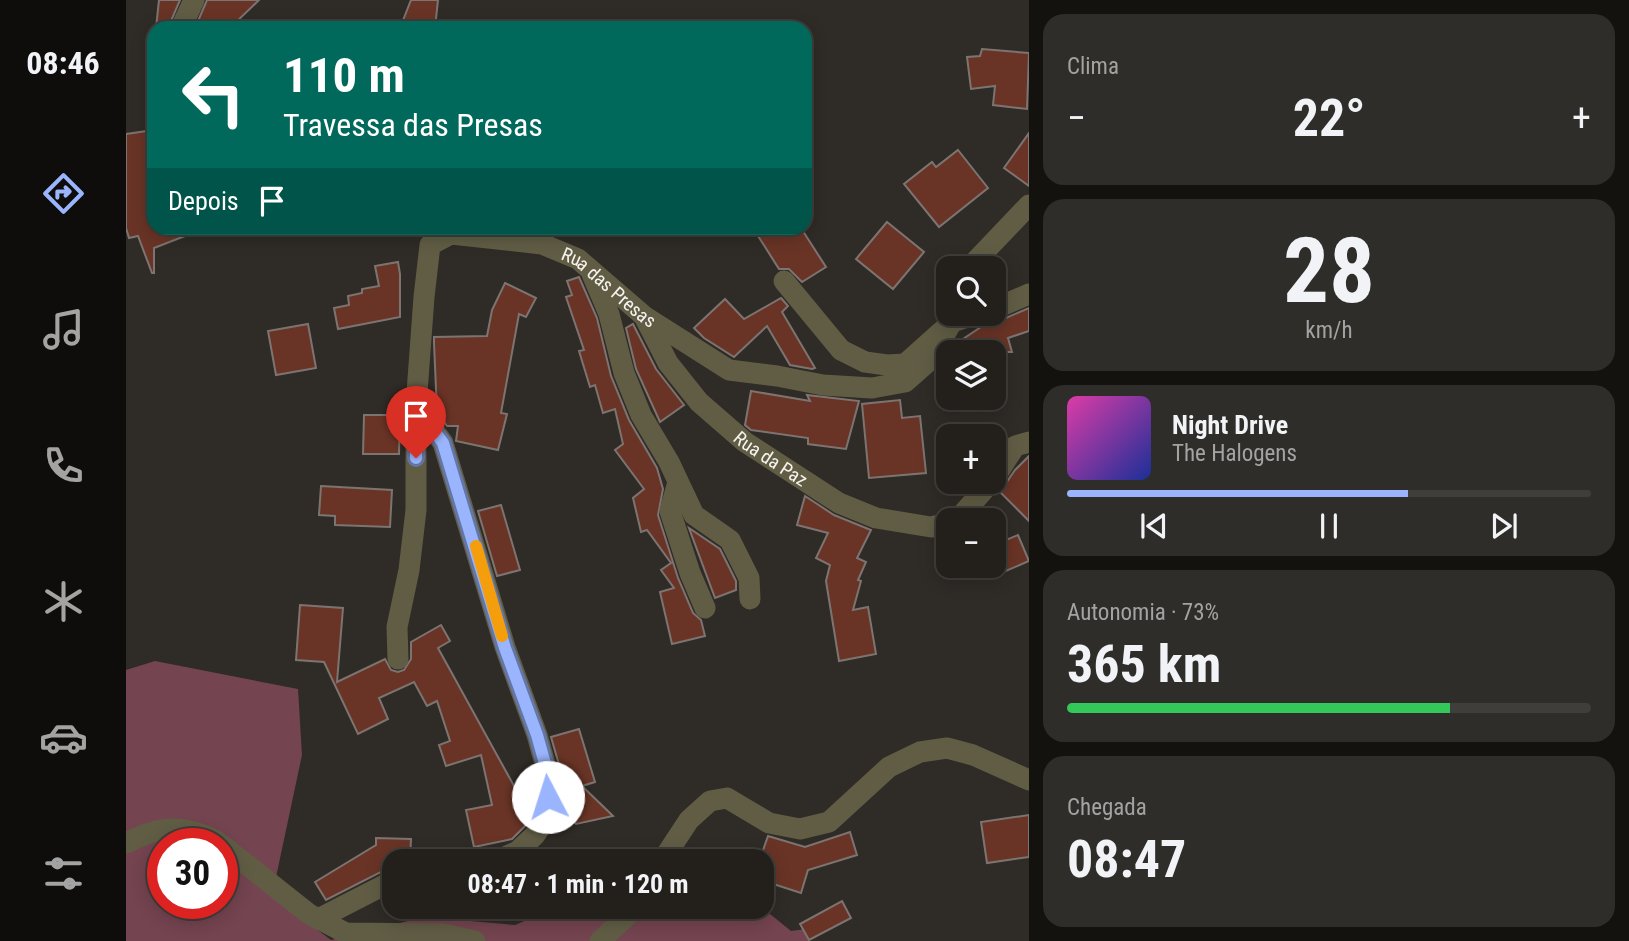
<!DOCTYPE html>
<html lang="pt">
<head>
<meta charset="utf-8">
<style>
  body { margin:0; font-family:"Roboto Condensed",sans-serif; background:#2f2d29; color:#f1f3f6; height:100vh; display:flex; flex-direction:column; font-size:26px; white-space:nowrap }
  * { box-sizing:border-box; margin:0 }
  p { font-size:23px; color:#a3a3a3 }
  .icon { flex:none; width:38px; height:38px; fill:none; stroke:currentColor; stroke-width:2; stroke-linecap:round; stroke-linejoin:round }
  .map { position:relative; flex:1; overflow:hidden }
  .panel { display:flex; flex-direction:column; gap:14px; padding:14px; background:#13120f; width:600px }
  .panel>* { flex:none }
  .top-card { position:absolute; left:21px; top:21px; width:665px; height:214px; border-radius:21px; box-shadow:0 4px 18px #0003,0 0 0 2px #403e3b; background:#00695c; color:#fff; overflow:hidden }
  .fabs { position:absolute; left:810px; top:256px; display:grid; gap:14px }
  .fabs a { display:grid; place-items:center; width:70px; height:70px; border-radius:14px; background:#23201c; box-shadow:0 4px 18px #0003,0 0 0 2px #403e3b; font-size:35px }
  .speed { position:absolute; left:21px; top:828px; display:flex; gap:14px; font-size:35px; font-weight:700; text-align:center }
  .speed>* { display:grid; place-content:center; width:91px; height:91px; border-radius:50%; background:#23201c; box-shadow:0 4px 18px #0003,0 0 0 2px #403e3b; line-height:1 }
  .speed .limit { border:10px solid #d22; background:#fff; color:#111 }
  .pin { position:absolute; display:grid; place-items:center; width:60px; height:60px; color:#fff; margin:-72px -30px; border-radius:50% 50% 50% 0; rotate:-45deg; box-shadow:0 0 7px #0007 }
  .pin .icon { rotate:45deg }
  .me { position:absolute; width:77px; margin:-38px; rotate:355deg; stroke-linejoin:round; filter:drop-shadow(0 0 5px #0008) }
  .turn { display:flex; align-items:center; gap:24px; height:147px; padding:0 21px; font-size:32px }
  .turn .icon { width:91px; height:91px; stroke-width:2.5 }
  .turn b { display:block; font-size:49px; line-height:60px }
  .then { display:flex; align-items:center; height:66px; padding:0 21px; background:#0003; gap:14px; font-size:26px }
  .big { font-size:52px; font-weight:700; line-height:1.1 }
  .panel .tile { flex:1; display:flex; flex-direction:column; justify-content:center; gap:10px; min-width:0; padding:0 24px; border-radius:21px; background:#2f2d29 }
  .panel .dial { align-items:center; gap:0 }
  .dial b { font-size:91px; line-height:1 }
  .song { display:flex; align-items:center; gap:21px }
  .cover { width:84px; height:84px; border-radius:10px; background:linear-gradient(135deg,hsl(320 70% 55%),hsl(230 70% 35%)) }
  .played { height:7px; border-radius:4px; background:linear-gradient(90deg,#9ab5fd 65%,#403e3b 65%) }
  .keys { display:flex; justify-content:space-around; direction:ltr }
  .heat { display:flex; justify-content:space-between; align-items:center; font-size:38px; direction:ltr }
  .charge { height:10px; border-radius:5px; background:linear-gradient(90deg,#34c759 73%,#403e3b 0) }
  .trip { position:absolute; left:256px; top:849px; width:392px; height:70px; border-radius:21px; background:#23201c; box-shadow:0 4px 18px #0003,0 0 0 2px #403e3b; font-weight:700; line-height:70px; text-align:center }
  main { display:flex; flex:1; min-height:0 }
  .tab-bar { display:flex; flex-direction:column; width:126px; justify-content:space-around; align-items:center; background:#0e0d0b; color:#a3a3a3 }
  .tab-bar .icon { width:49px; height:49px }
  .tab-bar .active { color:#9ab5fd }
  .tab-bar b { font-size:32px; color:#f1f3f6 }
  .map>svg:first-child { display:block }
</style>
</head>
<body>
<main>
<nav class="tab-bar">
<b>08:46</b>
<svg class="icon active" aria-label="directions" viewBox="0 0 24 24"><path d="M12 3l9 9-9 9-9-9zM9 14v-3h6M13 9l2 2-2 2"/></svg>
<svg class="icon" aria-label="music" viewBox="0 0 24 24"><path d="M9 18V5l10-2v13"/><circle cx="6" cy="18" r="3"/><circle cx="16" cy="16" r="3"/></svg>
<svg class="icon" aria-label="phone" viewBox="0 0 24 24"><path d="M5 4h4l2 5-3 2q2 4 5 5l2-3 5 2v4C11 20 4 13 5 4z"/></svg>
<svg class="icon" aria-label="climate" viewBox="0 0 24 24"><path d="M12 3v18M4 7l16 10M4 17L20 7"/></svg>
<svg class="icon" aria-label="car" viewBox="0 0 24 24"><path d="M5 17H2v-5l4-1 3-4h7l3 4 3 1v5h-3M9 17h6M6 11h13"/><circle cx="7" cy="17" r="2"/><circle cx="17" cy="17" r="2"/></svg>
<svg class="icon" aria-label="filters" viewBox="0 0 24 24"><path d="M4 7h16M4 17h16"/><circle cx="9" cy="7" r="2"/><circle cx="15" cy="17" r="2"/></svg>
</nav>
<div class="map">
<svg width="903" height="941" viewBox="0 0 903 941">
  <rect width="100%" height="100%" fill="#2f2b26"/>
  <path fill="#744450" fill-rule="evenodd" d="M29,661L172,689L176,755L146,896L205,940L298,917L389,925L431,907L634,906L665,931L680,929L683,941H0V670ZM37,844H96V903H37Z"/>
  <g fill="#693426" stroke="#7c7471" stroke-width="2">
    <path d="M33,0H54L42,28H30Z"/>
    <path d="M81,0H133L104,28H69Z"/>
    <path d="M285,0H312L309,28H274Z"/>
    <path d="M856,49L903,53L901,109L867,105L869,86L845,89L841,57L854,56Z"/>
    <path d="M28,130V228L77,229L28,248V273H26L12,236L3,238L0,228V134Z"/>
    <path d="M903,133V186L878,168Z"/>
    <path d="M832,150L862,188L813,227L778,184L806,162L810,167Z"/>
    <path d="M761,222L798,252L767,289L730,259Z"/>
    <path d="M627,228H675L700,267L676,282L663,269H653Z"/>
    <path d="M272,262L274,274V317L212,329L208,308L223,305L222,296L236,293V289L253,286L249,266Z"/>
    <path d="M453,277L471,318L485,376L503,420L531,468L537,489L532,515L552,578L567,613L575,620L579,636L546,644L534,592L548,588L535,570L545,563L521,530L515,532L507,498L518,489L489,450L497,444L489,409L477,413L469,385L464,387L453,351L458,350L440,297L446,295L441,281Z"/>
    <path d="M379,283L410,298L400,317L393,314L375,413L381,414L372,450L330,441L332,426H321L311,412L308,343V337L361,336L366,310Z"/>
    <path d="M655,298L662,306L656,312L689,368L686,369L664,365L641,326L608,357L578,338L568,328L599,299L618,319Z"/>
    <path d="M903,308V331L882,338L886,352H824L828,345L864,321H873Z"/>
    <path d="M182,324L190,368L150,375L142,331Z"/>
    <path d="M507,324L530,369L558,405L534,422L510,369L500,328Z"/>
    <path d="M625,391L684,401L681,395L733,401L720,449L682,444V438L625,430L619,425Z"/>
    <path d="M774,400L776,418L794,416L800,473L743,478L736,404Z"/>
    <path d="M238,415H274L273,454H237Z"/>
    <path d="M903,456V521L874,492L889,470Z"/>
    <path d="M195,486L266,490L264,527L209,525V516L193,515Z"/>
    <path d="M679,496L708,515L745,530L731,558L740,562L732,580L735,581L727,610L742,607L750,654L713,661L700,581L704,565L690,558L702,533L671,525Z"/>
    <path d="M375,505L394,570L371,576L352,511Z"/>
    <path d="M563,528L594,549L610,581V590L589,598Z"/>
    <path d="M892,535L903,561L868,576V545Z"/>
    <path d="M174,605L217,608L211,682L259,659L265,670L272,672L278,670L285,659V642L315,625L324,641L312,648L393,795L404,790L408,813L399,826L386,839L348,847L340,810L366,805L355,755L320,766L313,745L324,741L311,701L301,706L288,682L253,698L262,719L232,734L198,662L170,660Z"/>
    <path d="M453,729L469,782L456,786L487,816L450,824L435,808L436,775L425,737Z"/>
    <path d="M903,815V857L861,863L855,822Z"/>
    <path d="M724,832L731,855L682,870L675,893L635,880V856L642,836L679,847Z"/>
    <path d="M250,838L285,839L284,861H268V864L255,872L200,900L189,882L250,845Z"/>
    <path d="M716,901L725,918L683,940L674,924Z"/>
  </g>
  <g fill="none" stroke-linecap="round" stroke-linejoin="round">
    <g stroke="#615d45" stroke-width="21">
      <path d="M55,28L68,0"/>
      <path d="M843,268L903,205"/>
      <path d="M466,274L483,314L498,373L515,415L543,462L568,515L604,540L623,578L624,599"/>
      <path d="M658,281L715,350L739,362L761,365L779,364L826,322L854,313"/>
      <path d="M868,309L903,294"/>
      <path id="s1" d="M519,318L542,363L573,402L619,442L713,503L750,518L805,527L822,523"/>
      <path d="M290,406L317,443L379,647L411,735L423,778L421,817L409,835L392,851L374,859L362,861"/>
      <path d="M868,479L889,446L903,442"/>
      <path d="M552,482L544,511L564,573L579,608"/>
      <path d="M831,520L866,481"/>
      <path id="s2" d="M272,659L271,627L283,570L290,510V406L298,297L304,245L325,234L416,244L452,259L518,316L603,370L651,376L697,385L746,388L779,382L804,360L826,322L827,313"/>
      <path d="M0,843C26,830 46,824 74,834C82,837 88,838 94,844"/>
      <path d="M96,845L183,914L220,933L318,934L349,941"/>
      <path d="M536,861L563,820L584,801L601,798L643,823L674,829L703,822L763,767L794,752L821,748L847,755L903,780"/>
      <path d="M192,919L268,880"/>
      <path d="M474,941L501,916L507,906"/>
    </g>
  </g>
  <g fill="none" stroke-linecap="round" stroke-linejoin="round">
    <defs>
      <path id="route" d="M290,458V406L317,443L379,648L411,735L423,778L422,797"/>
    </defs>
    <use href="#route" stroke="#6476a4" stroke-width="18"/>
    <use href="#route" stroke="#9ab5fd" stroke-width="12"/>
    <path stroke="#f59e0b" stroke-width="12" d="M350,546L376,636"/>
  </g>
  <g text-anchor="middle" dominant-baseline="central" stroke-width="7" stroke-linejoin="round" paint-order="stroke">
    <g font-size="19" fill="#f6f3ef" stroke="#161311">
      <text stroke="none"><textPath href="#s2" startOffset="612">Rua das Presas</textPath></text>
      <text stroke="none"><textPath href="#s1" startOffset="192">Rua da Paz</textPath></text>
    </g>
  </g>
</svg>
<div class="fabs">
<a><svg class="icon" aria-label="search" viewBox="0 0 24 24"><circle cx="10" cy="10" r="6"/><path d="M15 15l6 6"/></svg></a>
<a><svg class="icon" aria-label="layers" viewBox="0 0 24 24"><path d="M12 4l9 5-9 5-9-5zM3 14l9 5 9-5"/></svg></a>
<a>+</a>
<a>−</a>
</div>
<div class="speed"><div class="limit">30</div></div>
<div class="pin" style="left:290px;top:458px;background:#d93025"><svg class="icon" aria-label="arrive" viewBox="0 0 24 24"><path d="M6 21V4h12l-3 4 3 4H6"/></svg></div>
<svg class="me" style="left:422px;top:797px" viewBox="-20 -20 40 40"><circle r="19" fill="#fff"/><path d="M0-13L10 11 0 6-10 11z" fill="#9ab5fd"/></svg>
<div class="trip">08:47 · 1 min · 120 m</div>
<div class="top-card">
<div class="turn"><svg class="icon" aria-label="left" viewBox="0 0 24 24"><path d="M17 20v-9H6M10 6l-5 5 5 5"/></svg><div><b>110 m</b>Travessa das Presas</div></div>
<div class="then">Depois<svg class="icon" aria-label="arrive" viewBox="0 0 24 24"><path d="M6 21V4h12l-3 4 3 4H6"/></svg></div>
</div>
</div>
<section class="panel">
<div class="tile"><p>Clima</p>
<div class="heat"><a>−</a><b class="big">22°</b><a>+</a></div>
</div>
<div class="tile dial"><b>28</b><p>km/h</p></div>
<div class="tile">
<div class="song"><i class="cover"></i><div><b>Night Drive</b><p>The Halogens</p></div></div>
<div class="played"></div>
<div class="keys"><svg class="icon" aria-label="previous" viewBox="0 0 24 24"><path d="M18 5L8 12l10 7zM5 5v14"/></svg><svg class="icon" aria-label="pause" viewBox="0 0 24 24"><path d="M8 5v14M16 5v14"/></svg><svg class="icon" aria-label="next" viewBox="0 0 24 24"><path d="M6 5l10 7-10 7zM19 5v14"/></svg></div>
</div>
<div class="tile"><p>Autonomia · 73%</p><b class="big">365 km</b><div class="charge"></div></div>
<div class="tile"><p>Chegada</p><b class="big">08:47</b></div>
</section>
</main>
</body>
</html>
